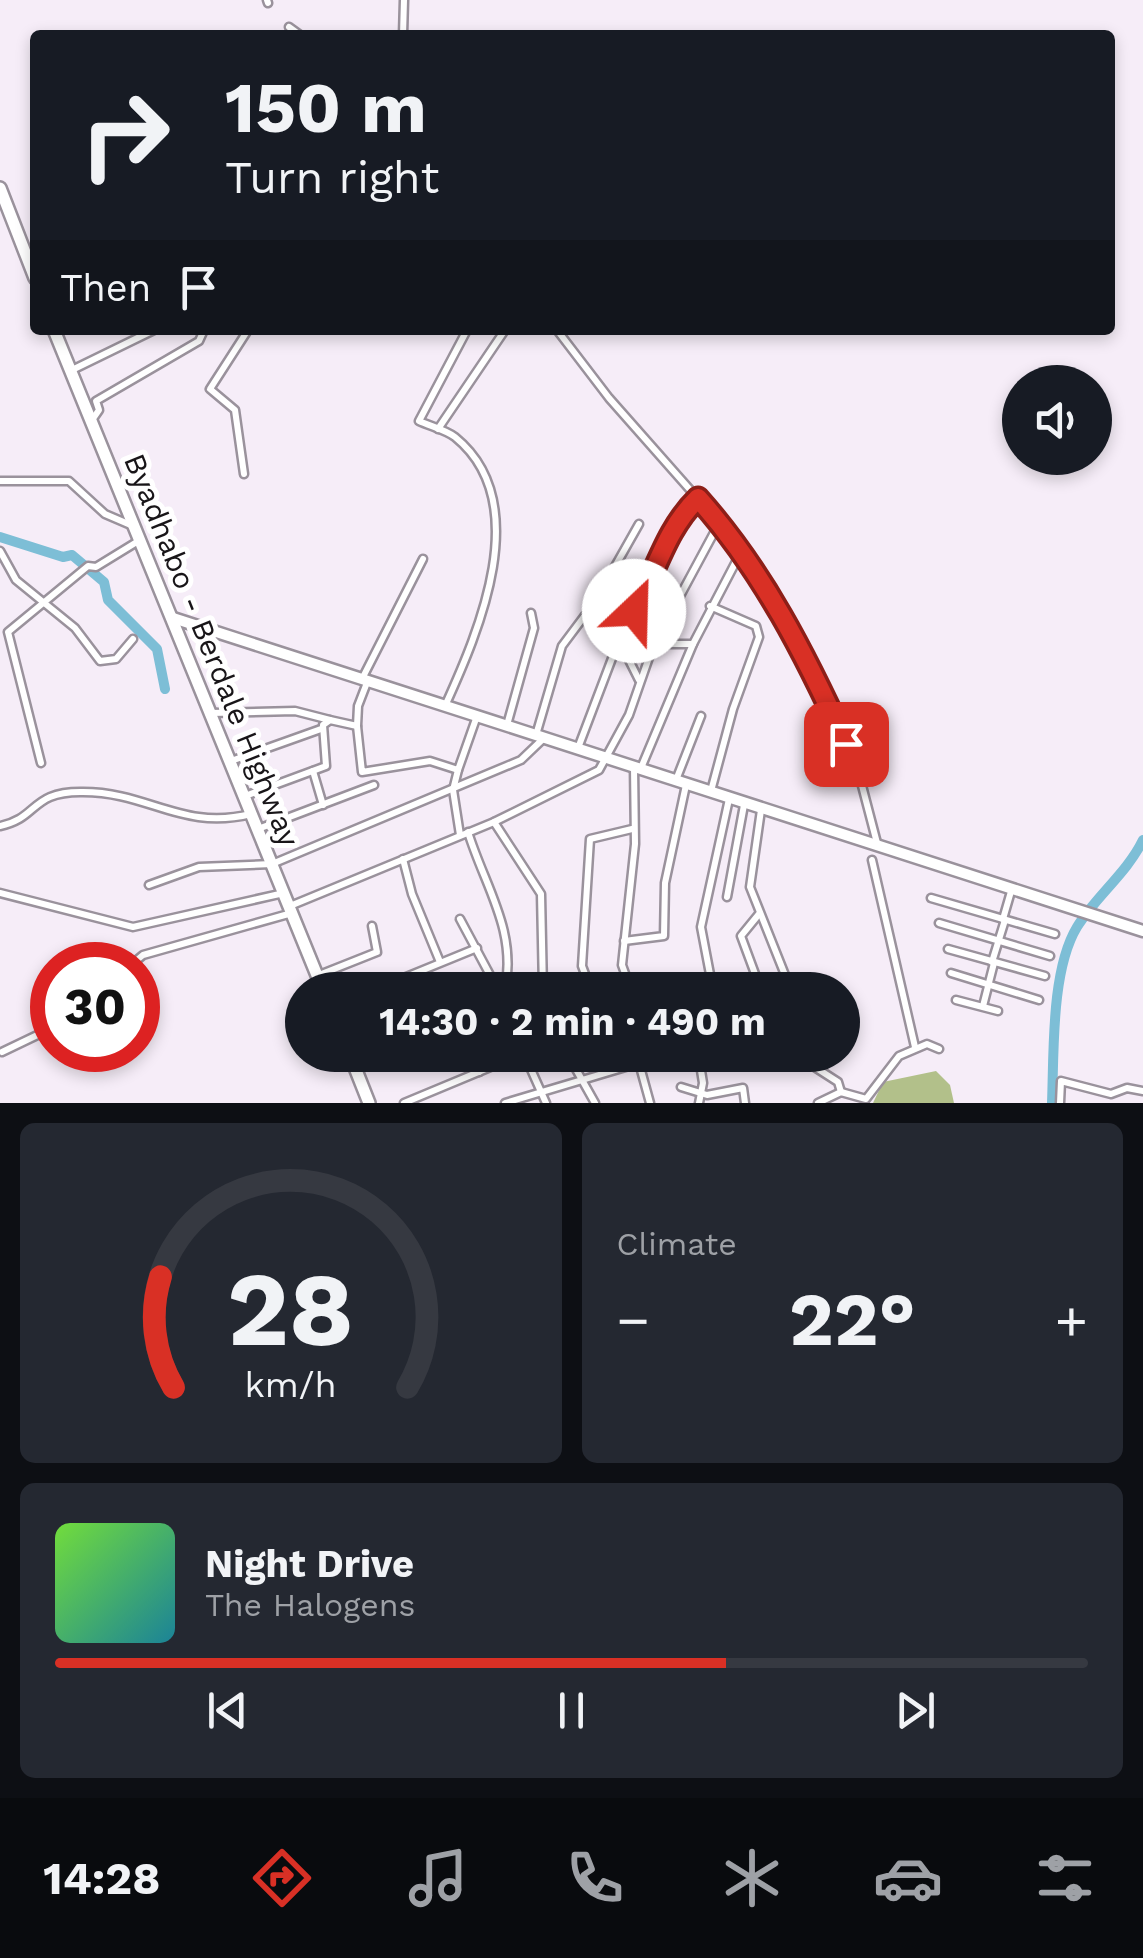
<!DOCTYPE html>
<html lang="en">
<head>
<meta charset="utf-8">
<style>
  body { margin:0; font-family:"Work Sans",sans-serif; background:#242831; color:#f1f3f6; height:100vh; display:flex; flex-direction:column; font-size:38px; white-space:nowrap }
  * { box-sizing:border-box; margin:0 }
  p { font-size:32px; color:#9ea1a6 }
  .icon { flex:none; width:55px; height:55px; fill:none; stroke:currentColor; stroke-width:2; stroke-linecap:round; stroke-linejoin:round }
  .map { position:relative; height:1103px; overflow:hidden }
  .sheet { display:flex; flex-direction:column; gap:20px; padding:20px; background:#0d0f14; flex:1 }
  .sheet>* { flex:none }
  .top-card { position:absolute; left:30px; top:30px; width:1085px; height:305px; border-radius:10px; box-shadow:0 5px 15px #0003; background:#171b24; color:#f1f3f6; overflow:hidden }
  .tools { position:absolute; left:1002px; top:365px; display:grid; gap:20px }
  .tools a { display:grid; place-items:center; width:110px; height:110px; border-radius:50%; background:#171b24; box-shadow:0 5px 15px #0003; font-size:50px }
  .speed { position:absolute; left:30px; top:942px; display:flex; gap:20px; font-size:50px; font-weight:700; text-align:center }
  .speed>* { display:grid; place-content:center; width:130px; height:130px; border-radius:50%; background:#171b24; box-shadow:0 5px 15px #0003; line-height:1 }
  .speed .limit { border:15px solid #d22; background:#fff; color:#111 }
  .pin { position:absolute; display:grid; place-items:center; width:85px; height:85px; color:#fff; margin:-42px; border-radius:20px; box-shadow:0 5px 15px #0006 }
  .me { position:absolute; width:110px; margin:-55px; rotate:24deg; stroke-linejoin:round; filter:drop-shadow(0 0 8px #0008) }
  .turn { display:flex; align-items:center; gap:35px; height:210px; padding:0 30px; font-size:45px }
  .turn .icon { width:130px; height:130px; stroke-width:2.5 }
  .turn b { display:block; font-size:70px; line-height:85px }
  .then { display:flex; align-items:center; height:95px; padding:0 30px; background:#0003; gap:20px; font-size:38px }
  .big { font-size:75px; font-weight:700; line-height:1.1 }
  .sheet .card { flex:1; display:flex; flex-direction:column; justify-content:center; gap:15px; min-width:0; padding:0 35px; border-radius:15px; background:#242831 }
  .sheet .dial { align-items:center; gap:0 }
  .dial svg { height:260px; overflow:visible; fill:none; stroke:#363941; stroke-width:7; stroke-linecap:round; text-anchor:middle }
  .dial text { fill:#f1f3f6; stroke:none }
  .song { display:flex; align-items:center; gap:30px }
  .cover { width:120px; height:120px; border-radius:15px; background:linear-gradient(135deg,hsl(100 70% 55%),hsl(190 70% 35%)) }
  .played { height:10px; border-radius:5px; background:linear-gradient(90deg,#d93025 65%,#363941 65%) }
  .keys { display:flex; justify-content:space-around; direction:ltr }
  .heat { display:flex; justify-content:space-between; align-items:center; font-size:55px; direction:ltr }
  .sheet .tiles { flex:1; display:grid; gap:20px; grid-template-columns:1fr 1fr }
  .card:last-child { grid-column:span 2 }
  .trip { position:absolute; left:285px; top:972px; width:575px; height:100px; border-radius:50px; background:#171b24; box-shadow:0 5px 15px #0003; font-weight:700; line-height:100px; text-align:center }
  .dock { display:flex; height:160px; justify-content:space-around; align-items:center; background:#090b0e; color:#9ea1a6 }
  .dock .icon { width:70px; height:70px }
  .dock .active { color:#d93025 }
  .dock b { font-size:45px; color:#f1f3f6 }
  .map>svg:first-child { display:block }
</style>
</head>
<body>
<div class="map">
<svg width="1143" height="1103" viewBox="0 0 1143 1103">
  <rect width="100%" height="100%" fill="#f6edf8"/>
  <path fill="#b2c08a" d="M936,1071L950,1085L954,1103H873L883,1082Z"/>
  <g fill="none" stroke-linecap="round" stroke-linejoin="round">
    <g stroke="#7dbed6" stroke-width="10">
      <path d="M0,537L63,557L72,555L104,582L108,600L157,649L165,689"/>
      <path d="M1052,1103C1054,1052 1051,970 1077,927C1096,896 1127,873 1143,840"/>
    </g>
    <defs>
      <g id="street">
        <path d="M267,0L268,3"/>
        <path d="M289,27L300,35"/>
        <path d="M403,35L404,0"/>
        <path d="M557,330L609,398L730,535L792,629L860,778L877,843"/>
        <path d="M72,370L154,330"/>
        <path d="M92,420L99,410L96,401L199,341L204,330"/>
        <path d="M438,429L505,330"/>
        <path d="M244,474L235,410L210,389L248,330"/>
        <path d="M0,481H69L105,514L133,526"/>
        <path d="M0,551L16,580L75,628L100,661L116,659L133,639"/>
        <path d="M710,606L756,626L759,637L733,709L711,791"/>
        <path d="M652,648L716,529L714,517"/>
        <path d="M363,677L423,559"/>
        <path d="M639,680L619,640C641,597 664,530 699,499"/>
        <path d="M445,706C479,631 535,502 455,437C446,430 430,426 419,421L467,330"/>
        <path d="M211,713L295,711L330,720"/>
        <path d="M507,725L534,628L531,613"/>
        <path d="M357,726L362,772L430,761L458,770L477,716"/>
        <path d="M536,735L562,646L595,602L639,524"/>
        <path d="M578,748L619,640L595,602"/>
        <path d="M231,761L321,729"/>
        <path d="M41,763L8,632L88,566L96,567L140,540"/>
        <path d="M641,768L693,644"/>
        <path d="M458,770L453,790L460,835"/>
        <path d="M313,771L323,805"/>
        <path d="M676,780L701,716"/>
        <path d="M245,796L326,766L323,725L330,720L357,726L358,706L368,680"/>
        <path d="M761,810L750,887L791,990"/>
        <path d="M494,822L541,894L543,990"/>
        <path d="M0,826C39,818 30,791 83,792C149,792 182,831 251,814"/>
        <path d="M258,829L374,785"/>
        <path d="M468,832C485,887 517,930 505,990"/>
        <path d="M403,859L412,894L440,962"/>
        <path d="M872,860L915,1047"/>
        <path d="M149,885L199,867L272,864L521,760L544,738"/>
        <path d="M0,893L133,927L284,893"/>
        <path d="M727,897L744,805"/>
        <path d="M931,898L1055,934"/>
        <path d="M290,906L494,822L599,770L629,715L652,649L660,644H693L741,552"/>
        <path d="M759,914L741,936L761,990"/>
        <path d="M460,919L498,990"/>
        <path d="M1003,919L1012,888"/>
        <path d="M939,923L1050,956"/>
        <path d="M624,941L664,936L665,883L686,785"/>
        <path d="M948,949L1045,976"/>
        <path d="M992,962L1005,920"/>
        <path d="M131,965L143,955L292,913"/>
        <path d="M951,973L1039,1000"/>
        <path d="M319,975L377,952L372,926"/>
        <path d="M671,979L675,990"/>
        <path d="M374,990L477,948"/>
        <path d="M591,990L582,966L590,839L632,829"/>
        <path d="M631,990L622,965L635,844L634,767"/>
        <path d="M713,990L701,927L729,799"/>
        <path d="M956,1000L998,1011"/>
        <path d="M983,1006L994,963"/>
        <path d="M2,1052L52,1028"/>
        <path d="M474,1055L479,1072"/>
        <path d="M568,1055L595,1103"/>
        <path d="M796,1055L838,1082L841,1092"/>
        <path d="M525,1056L546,1103"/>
        <path d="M699,1058L703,1083L699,1103"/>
        <path d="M639,1063L650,1103"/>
        <path d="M681,1087L707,1095L743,1088L745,1103"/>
        <path d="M404,1103L493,1066L526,1057"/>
        <path d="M505,1103L639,1063L706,1055"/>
        <path d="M818,1103L841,1092L866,1099L899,1056L927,1044L939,1049"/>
        <path d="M1060,1103L1061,1081L1111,1094L1127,1088L1143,1091"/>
      </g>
      <path id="secondary" d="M173,618L1143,931"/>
      <g id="primary">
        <path d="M0,188L35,278"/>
        <path d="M54,330L323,990"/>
        <path d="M350,1055L369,1103"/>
      </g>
    </defs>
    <use href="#street" stroke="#9a929c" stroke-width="11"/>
    <use href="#secondary" stroke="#9a929c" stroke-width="15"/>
    <use href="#primary" stroke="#9a929c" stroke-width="16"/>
    <use href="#street" stroke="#fff" stroke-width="6"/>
    <use href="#secondary" stroke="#fff" stroke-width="10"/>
    <use href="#primary" stroke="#fff" stroke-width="11"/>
  </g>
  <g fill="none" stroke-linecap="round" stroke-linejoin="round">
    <defs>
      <path id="route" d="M634,611C656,573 665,530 698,498C763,571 806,656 846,744"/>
    </defs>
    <use href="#route" stroke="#8d1f18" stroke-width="25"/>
    <use href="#route" stroke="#d93025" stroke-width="18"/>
  </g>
  <g text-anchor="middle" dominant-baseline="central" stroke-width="10" stroke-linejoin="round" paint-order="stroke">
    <g font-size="30" fill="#181518" stroke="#fff">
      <text transform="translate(212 650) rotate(68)">Byadhabo - Berdale Highway</text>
    </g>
  </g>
</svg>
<div class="tools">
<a><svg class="icon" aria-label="sound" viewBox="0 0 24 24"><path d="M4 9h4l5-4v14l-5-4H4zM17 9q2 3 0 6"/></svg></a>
</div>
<div class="speed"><div class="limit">30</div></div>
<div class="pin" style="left:846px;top:744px;background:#d93025"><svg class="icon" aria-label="arrive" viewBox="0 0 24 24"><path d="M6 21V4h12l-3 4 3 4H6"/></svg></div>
<svg class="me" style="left:634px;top:611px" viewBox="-20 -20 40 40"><circle r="19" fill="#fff"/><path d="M0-13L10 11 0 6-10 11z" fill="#d93025"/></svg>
<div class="trip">14:30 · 2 min · 490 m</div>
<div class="top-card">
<div class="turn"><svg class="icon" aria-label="right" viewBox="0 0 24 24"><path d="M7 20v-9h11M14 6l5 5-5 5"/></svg><div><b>150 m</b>Turn right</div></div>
<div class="then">Then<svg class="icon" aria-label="arrive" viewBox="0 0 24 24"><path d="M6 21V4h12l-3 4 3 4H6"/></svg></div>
</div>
</div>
<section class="sheet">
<div class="tiles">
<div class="card dial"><svg viewBox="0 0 100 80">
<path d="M14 69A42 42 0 1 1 86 69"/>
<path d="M14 69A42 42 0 0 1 10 35" stroke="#d93025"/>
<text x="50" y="56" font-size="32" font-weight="700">28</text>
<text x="50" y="72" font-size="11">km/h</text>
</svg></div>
<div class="card"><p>Climate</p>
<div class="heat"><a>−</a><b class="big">22°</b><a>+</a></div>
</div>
<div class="card">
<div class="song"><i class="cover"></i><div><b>Night Drive</b><p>The Halogens</p></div></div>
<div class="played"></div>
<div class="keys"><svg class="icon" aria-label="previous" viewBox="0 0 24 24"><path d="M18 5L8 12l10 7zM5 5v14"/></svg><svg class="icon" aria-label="pause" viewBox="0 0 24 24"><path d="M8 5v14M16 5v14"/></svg><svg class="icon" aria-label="next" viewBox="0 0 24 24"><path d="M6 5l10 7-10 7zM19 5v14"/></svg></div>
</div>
</div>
</section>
<nav class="dock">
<b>14:28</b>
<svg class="icon active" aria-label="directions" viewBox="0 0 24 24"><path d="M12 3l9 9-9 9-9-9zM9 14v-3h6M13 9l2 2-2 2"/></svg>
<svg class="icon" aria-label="music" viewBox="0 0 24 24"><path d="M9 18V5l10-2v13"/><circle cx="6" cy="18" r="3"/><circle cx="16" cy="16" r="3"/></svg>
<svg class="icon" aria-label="phone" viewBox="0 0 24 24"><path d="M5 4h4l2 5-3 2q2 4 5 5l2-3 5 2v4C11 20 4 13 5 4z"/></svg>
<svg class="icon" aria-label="climate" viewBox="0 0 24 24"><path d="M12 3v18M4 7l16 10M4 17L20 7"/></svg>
<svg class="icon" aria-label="car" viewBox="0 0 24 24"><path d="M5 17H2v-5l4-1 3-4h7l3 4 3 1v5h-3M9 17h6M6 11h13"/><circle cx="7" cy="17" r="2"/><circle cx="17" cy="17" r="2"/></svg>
<svg class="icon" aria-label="filters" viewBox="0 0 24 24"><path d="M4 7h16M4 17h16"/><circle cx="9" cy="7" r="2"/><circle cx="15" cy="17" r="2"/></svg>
</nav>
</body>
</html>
